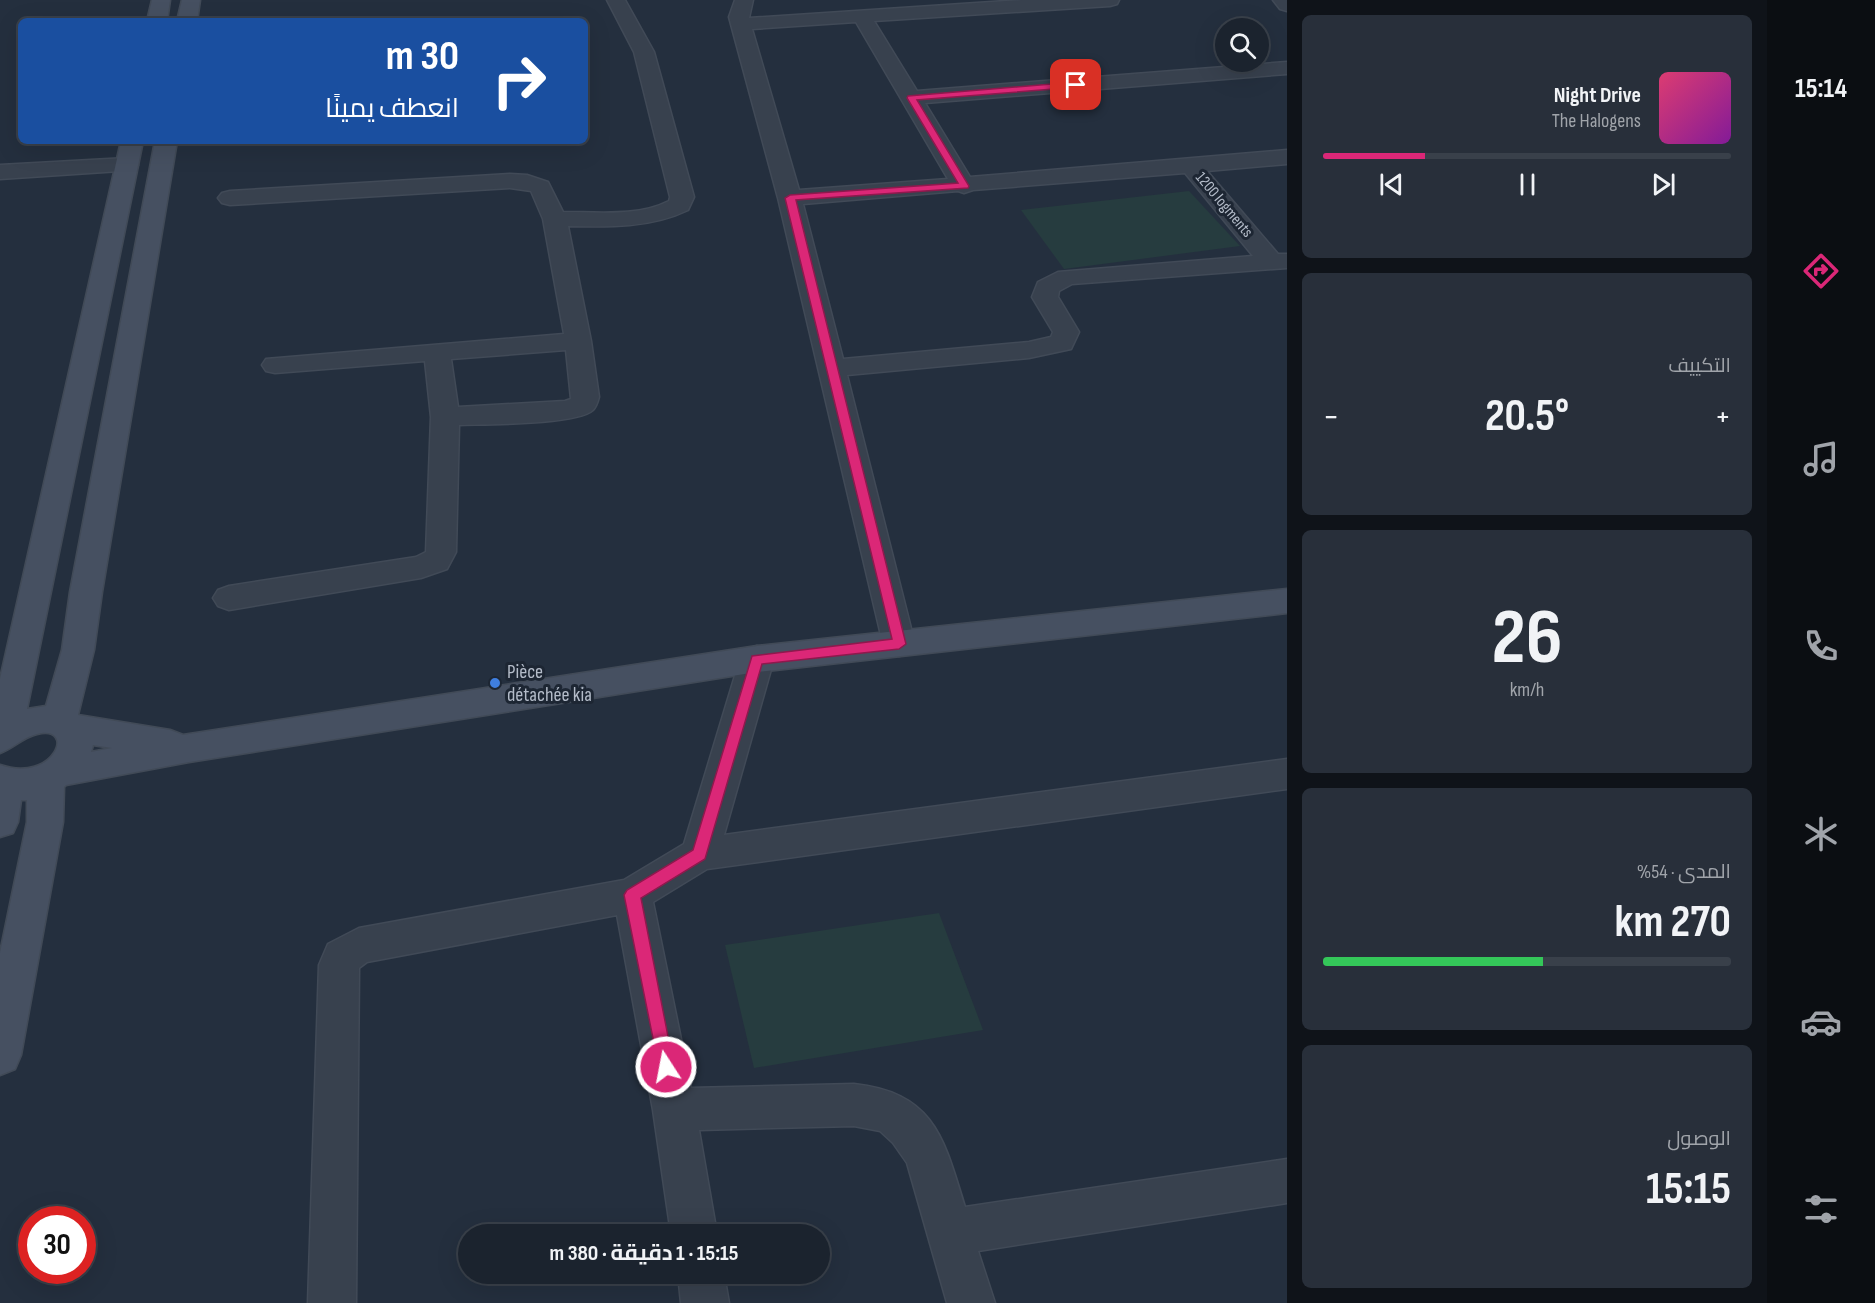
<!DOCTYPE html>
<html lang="ar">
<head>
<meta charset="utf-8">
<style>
  body { margin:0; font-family:"Sofia Sans Condensed",Cairo,sans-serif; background:#282f3a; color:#f1f3f6; direction:rtl; height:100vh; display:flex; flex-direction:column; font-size:22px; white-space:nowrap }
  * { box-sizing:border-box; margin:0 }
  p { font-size:20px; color:#a0a4aa }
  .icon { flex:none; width:33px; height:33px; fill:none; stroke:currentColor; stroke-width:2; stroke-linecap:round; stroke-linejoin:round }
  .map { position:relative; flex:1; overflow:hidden; direction:ltr }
  .sheet { display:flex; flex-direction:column; gap:15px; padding:15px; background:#0f1319; width:480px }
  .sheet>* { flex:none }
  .guide { position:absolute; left:18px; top:18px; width:570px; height:126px; border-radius:9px; box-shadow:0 6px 24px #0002,0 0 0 2px #39404a; direction:rtl; background:#1a4fa0; color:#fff; overflow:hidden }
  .tools { position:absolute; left:1215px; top:18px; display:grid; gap:12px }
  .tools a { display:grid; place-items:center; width:54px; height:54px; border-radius:50%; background:#1b232e; box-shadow:0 6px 24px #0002,0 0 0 2px #39404a; font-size:30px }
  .speed { position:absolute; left:18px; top:1206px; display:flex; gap:12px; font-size:30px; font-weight:700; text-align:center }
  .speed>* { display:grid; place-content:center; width:78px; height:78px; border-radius:50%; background:#1b232e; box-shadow:0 6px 24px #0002,0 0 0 2px #39404a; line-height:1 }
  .speed .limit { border:9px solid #d22; background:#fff; color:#111 }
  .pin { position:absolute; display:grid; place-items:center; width:51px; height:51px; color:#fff; margin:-26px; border-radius:12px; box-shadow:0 3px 9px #0006 }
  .me { position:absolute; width:66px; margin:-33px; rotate:349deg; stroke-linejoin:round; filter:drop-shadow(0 0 4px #0008) }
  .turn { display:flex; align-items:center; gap:21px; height:126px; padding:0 30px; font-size:27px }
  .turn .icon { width:78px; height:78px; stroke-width:2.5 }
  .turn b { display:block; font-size:42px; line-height:51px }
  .big { font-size:45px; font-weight:700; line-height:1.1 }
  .sheet .card { flex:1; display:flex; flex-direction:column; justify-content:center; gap:9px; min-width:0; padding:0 21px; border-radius:9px; background:#282f3a }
  .sheet .dial { align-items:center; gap:0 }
  .dial b { font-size:78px; line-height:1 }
  .song { display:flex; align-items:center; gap:18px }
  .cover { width:72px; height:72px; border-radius:9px; background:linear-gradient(135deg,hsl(340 70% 55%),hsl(290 70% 35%)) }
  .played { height:6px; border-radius:3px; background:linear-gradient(90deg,#db2777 25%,#39404a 25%) }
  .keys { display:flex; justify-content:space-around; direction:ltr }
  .heat { display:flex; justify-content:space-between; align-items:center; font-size:33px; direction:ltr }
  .charge { height:9px; border-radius:4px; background:linear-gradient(90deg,#34c759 54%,#39404a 0) }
  .trip { position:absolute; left:458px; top:1224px; width:372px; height:60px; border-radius:30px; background:#1b232e; box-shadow:0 6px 24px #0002,0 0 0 2px #39404a; font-weight:700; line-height:60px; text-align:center; direction:rtl }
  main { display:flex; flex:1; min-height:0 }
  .dock { display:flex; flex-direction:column; width:108px; justify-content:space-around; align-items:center; background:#0b0e12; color:#a0a4aa }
  .dock .icon { width:42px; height:42px }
  .dock .current { color:#db2777 }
  .dock b { font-size:27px; color:#f1f3f6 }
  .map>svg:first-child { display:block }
</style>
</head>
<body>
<main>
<nav class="dock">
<b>15:14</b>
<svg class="icon current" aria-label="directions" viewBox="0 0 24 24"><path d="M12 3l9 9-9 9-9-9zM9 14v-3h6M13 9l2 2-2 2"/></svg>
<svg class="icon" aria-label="music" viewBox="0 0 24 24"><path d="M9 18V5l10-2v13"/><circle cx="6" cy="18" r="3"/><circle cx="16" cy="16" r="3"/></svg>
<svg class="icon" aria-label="phone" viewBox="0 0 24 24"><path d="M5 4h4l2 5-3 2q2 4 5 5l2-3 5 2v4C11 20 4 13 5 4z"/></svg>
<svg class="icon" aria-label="climate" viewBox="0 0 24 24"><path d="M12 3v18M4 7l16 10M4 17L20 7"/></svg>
<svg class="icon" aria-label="car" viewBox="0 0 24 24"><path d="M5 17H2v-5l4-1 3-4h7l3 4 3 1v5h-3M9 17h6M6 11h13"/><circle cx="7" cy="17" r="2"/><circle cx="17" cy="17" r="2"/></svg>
<svg class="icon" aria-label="filters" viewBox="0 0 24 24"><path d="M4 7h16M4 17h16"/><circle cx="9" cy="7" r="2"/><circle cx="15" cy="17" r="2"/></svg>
</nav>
<section class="sheet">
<div class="card">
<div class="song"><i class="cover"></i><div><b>Night Drive</b><p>The Halogens</p></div></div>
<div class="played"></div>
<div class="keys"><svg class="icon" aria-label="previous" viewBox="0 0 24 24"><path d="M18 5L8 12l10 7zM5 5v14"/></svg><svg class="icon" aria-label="pause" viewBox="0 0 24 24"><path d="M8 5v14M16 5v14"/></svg><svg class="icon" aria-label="next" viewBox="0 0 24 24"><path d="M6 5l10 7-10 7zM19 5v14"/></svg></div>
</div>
<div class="card"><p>التكييف</p>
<div class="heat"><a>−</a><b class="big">20.5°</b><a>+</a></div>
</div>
<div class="card dial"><b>26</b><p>km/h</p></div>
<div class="card"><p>المدى · 54%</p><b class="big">270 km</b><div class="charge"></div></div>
<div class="card"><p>الوصول</p><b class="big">15:15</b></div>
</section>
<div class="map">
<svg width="1287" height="1303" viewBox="0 0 1287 1303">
  <rect width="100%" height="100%" fill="#242f3e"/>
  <g fill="#263c3f">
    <path d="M1189,191L1240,246L1064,269L1021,210Z"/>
    <path d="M939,913L983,1030L754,1068L725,945Z"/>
  </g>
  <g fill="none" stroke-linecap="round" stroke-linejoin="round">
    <defs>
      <g id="minor">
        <path d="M607,0H625L654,52L694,197L688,210C651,228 609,227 568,226L591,341L599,397C598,401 596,407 593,410C577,425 485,424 459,425L456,552L447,569L421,578L229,610L218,606L213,598L218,590L229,586L416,557L426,552L431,417L425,361L275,373L266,371L262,365L266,359L564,334L543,219L531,191L510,188L230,205L222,203L218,198L222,193L230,191L510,174L527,175L548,182L563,212C598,212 638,217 669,201L670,197L634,52ZM566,350L571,399L565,401L458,407L451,359Z"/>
        <path d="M735,0H753L749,18L1022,0H1119L1117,4L1110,6L874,21L917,91L1287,62V74L925,103L970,177L1287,150V164L1207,171L1278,254H1287V268L1072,284L1059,291L1058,297L1079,332L1071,349L1029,358L847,375L915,644L911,653L899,656L887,653L883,644L778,198L729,17ZM856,22L948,179L799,190L752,29ZM1185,173L1253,256L1058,272L1038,282L1032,297L1053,332L1051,337L1029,342L843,359L803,204L958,191L964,193L973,190Z"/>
        <path d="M1273,0H1287V11L1280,9Z"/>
        <path d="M127,158L135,160L138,165L135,170L0,179V165Z"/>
        <path d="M757,646L769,650L774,659L724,835L1287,759V789L707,869L653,902L691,1088L854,1084C935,1093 944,1139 965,1207L1287,1159V1203L978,1251L995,1303H947L907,1163L893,1143L880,1131L854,1126L699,1130L717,1234H671L653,1110L617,915L367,962L359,968L356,1303H308L319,965L328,944L359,928L624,880L684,844L740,659L745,650Z"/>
        <path d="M678,1274H724L729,1303H681Z"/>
      </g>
      <g id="secondary">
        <path d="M152,0H170L167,21H147Z"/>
        <path d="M182,0H200L197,21H177Z"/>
        <path d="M121,141H143L27,709L46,706L62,650L70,592L155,141H177L102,592L94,650L78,715L170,730L183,735L757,646L1287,589V613L757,672L189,762L66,785L64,787L63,822L21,1055L15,1069L0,1075V953L27,822V800H21L18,822L13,833L0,837V765C55,784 77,724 37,734C23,737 14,748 0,753V679ZM93,745L112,748L91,752Z"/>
      </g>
    </defs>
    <use href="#minor" stroke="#414a57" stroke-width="3"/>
    <use href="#secondary" stroke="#414a57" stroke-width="3"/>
    <use href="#minor" fill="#38414e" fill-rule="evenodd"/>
    <use href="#secondary" fill="#465061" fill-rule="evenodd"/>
  </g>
  <path fill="#db2777" stroke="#8e194d" stroke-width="1.5" d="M1076,82L1080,85L1079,87L917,100L969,186L968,188L796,200L906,644L899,649L762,664L705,859L641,898L674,1067L672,1073L666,1076L660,1073L624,895L627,890L693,850L752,656L892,639L785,198L790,195L958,183L907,98L908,96Z"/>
  <circle fill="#3f7fe0" stroke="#1d2633" stroke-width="2" cx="495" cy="683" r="6"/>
  <g text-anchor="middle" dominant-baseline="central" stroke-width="6" stroke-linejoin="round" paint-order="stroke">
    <g font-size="16" fill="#b4bcc9" stroke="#1d2633">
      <text transform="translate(1224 205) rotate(50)">1200 logments</text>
    </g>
    <g font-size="20" fill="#b4bcc9" stroke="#1d2633" text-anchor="start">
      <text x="507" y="672">Pièce<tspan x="507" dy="23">détachée kia</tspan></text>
    </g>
  </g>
</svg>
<div class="tools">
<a><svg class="icon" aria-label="search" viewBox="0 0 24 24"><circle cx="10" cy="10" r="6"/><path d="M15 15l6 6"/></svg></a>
</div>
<div class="speed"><div class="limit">30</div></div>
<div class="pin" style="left:1076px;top:85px;background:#d93025"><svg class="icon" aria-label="arrive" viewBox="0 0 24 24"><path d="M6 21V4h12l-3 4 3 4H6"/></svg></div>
<svg class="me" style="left:666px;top:1067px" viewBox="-20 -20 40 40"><circle r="17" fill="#db2777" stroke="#fff" stroke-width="3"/><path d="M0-11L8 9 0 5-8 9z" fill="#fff"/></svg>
<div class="trip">15:15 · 1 دقيقة · 380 m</div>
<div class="guide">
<div class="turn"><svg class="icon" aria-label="right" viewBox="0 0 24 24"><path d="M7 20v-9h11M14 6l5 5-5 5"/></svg><div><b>30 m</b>انعطف يمينًا</div></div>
</div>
</div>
</main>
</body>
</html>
